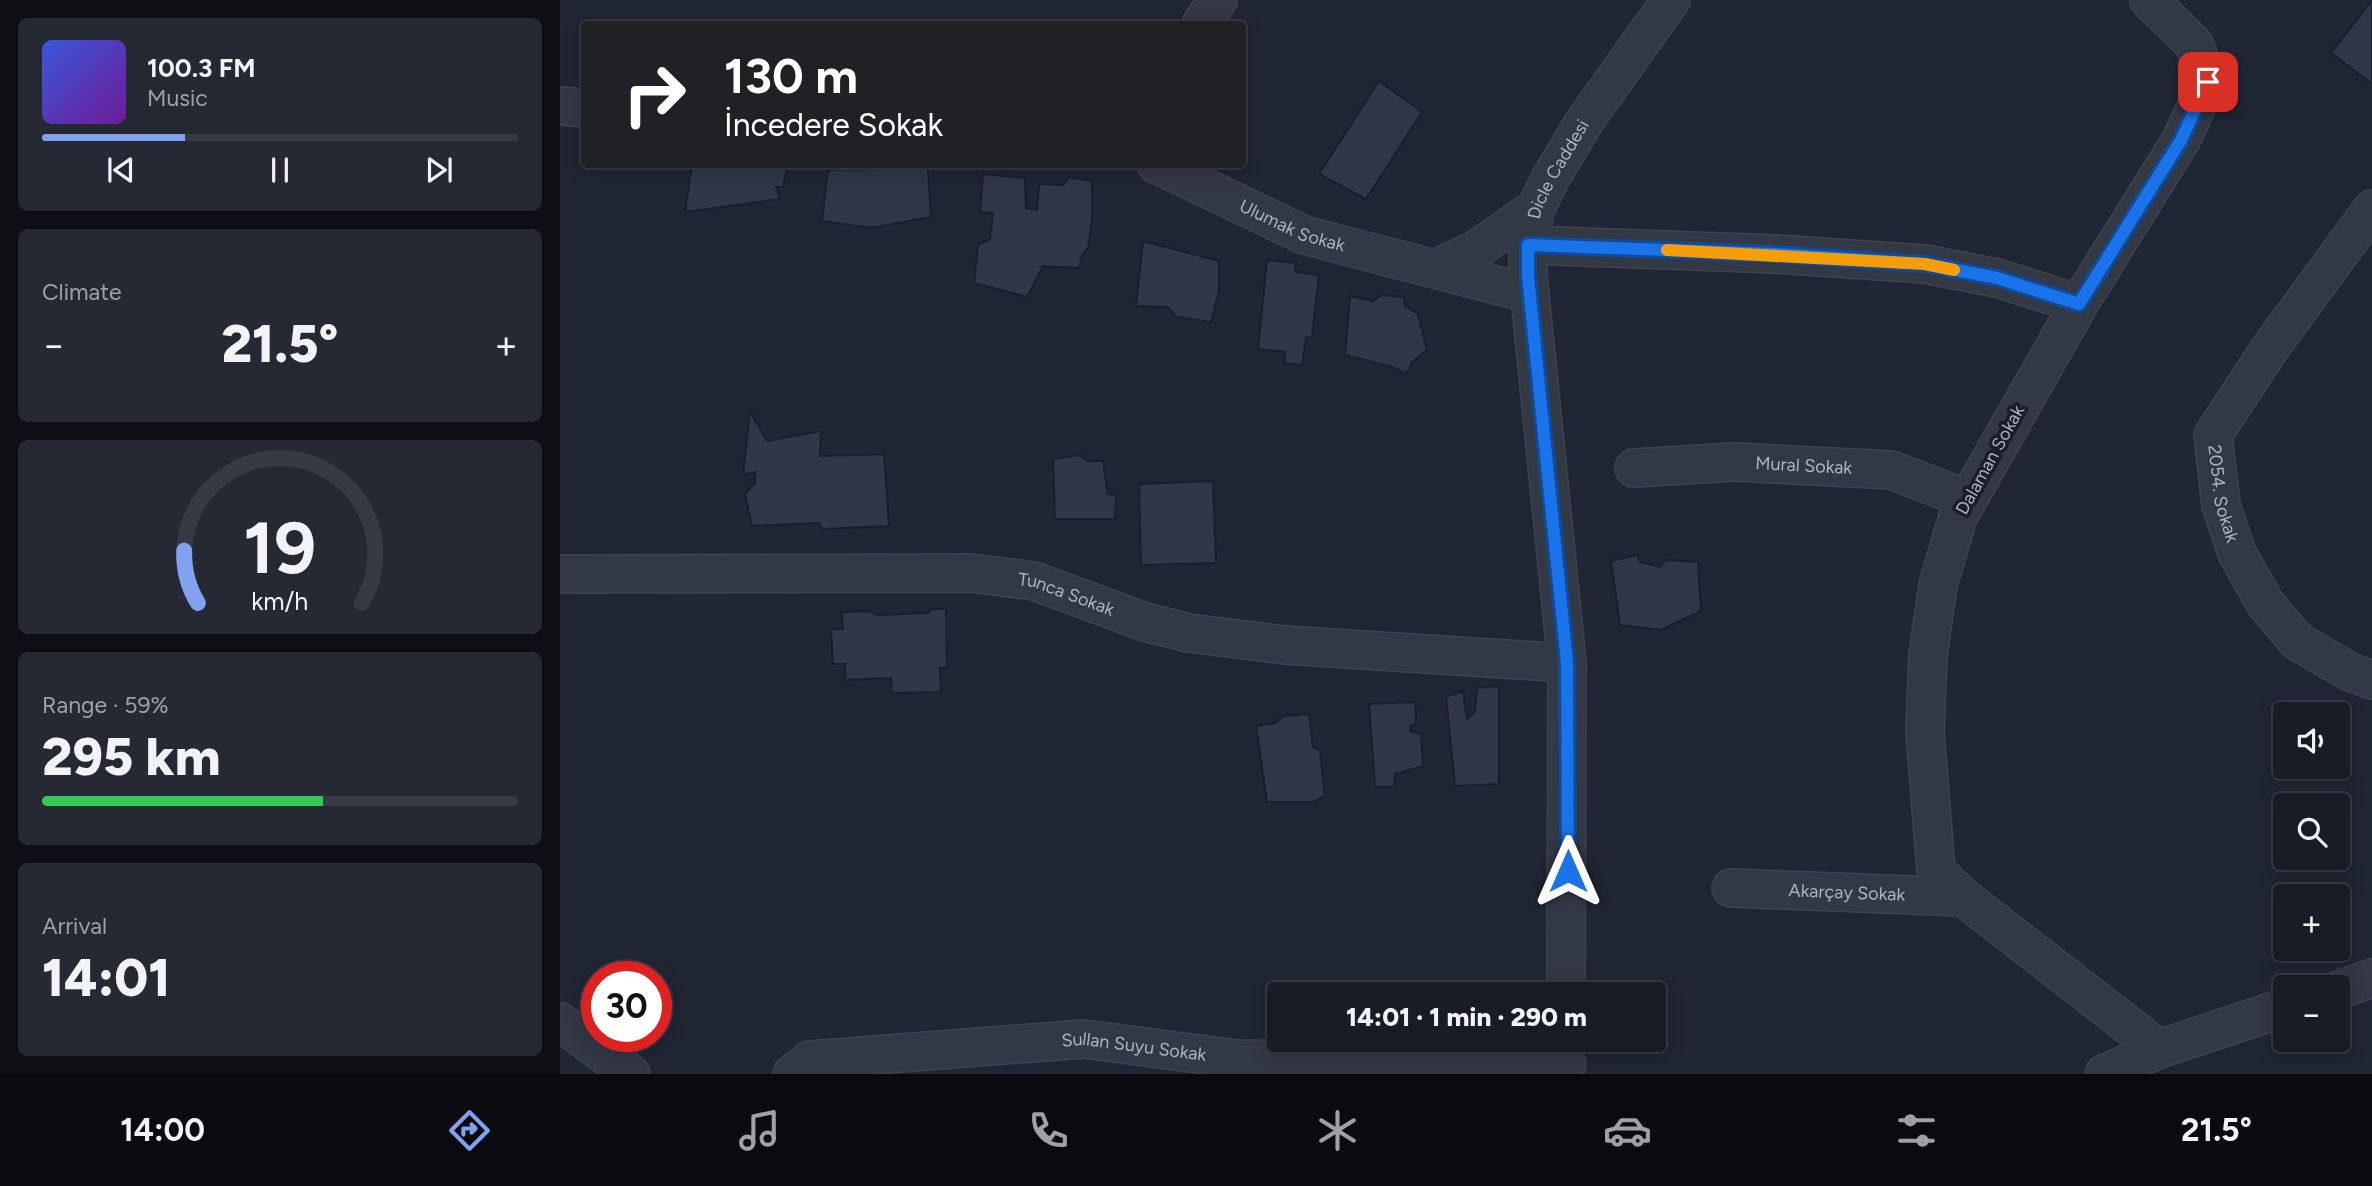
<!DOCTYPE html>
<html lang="en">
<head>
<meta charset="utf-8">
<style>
  body { margin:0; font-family:Figtree,sans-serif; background:#252933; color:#f1f3f6; height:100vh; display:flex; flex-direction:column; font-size:26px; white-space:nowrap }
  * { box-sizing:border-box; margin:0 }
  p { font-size:23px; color:#9fa1a7 }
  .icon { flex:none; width:38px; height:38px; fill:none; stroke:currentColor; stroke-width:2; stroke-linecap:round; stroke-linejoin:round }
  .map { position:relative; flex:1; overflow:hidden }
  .drawer { display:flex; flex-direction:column; gap:18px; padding:18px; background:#0d0f15; width:560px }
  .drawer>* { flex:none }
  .banner { position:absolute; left:21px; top:21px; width:665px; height:147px; border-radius:7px; box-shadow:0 4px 18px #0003,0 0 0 2px #363a44; background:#202124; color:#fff; overflow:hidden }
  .controls { position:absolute; left:1713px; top:702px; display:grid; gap:14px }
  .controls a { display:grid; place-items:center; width:77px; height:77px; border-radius:7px; background:#181c27; box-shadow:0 4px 18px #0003,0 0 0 2px #363a44; font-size:35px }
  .speed { position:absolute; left:21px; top:961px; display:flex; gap:14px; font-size:35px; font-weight:700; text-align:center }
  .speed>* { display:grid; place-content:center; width:91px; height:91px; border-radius:50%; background:#181c27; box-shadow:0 4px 18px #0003,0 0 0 2px #363a44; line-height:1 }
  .speed .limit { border:10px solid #d22; background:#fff; color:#111 }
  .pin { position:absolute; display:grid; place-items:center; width:60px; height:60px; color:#fff; margin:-30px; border-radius:14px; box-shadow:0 4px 10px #0006 }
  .me { position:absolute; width:77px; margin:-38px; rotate:0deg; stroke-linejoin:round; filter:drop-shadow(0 0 5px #0008) }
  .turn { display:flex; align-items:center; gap:24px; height:147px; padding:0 28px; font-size:32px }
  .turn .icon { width:91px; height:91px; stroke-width:2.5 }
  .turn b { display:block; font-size:49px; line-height:60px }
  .big { font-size:52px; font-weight:800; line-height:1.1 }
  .drawer .tile { flex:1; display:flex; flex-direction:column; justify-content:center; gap:10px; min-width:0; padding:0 24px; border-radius:10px; background:#252933 }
  .drawer .dial { align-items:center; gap:0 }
  .dial svg { height:182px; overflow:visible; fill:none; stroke:#363a44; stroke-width:7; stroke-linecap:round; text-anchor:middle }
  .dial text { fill:#f1f3f6; stroke:none }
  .song { display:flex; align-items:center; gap:21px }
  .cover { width:84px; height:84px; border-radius:10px; background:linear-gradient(135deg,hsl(230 70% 55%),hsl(280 70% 35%)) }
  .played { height:7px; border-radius:4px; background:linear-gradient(90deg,#82a2f1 30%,#363a44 30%) }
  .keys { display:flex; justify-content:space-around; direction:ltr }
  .heat { display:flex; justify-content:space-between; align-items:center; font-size:38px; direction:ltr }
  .charge { height:10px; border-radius:5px; background:linear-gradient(90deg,#34c759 59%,#363a44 0) }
  .trip { position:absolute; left:707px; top:982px; width:399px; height:70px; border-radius:7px; background:#181c27; box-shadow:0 4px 18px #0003,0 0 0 2px #363a44; font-weight:800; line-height:70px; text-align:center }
  .tabs { display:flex; height:112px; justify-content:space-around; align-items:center; background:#0a0b10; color:#9fa1a7 }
  .tabs .icon { width:49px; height:49px }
  .tabs .on { color:#82a2f1 }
  .tabs b { font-size:32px; color:#f1f3f6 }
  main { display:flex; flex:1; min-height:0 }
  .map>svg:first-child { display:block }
</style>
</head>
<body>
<main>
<section class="drawer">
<div class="tile">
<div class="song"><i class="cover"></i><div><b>100.3 FM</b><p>Music</p></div></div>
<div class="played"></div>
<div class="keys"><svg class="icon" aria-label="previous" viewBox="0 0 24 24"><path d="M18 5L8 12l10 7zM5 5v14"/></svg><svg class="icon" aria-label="pause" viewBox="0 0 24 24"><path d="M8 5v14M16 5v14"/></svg><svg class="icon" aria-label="next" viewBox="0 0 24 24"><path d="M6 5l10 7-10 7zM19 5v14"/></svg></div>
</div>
<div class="tile"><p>Climate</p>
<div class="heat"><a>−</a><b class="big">21.5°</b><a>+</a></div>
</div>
<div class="tile dial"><svg viewBox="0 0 100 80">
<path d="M14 69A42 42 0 1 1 86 69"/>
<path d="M14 69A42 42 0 0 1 8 46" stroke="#82a2f1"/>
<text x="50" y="56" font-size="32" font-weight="700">19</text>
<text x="50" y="72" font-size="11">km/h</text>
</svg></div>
<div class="tile"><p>Range · 59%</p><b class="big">295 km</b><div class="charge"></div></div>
<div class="tile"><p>Arrival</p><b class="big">14:01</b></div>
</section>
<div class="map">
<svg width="1812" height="1074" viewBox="0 0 1812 1074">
  <rect width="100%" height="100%" fill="#202634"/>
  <g fill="#2f3748" stroke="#1a202b" stroke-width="2">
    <path d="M1812,0V84L1771,53Z"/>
    <path d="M819,81L862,112L806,199L759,174Z"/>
    <path d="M132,164H228L223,187H216L220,199L125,212Z"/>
    <path d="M368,168L371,217L311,228L262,221L268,170Z"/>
    <path d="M423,174L465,178L466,208L477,210L479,184L503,185L509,177L532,181V220L528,248L522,255L519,268L483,266L467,297L414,283L418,245L430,239L433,213L420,212Z"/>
    <path d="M583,241L659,261V291L651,322L616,317L608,307L576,306Z"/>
    <path d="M707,260L736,263L735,272L759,275L752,338L746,337L742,365L724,363L725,352L698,349Z"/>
    <path d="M822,295L844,297L845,306L858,314L867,350L852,362L847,374L832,367L785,355L790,296L812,301Z"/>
    <path d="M190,411L207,441L261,431L260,456L324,454L329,526L262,529L259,523L192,526L185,494L195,483V472L183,475Z"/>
    <path d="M520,455L527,461H543L548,494L556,496L555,519H495L493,459Z"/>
    <path d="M653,481L656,563L581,565L579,484Z"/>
    <path d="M1077,555L1080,562L1100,567L1106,560L1138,562L1141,611L1101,630L1060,625L1051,561Z"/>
    <path d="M372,609H386L387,668H380L381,692L332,693L331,678L285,680V664H273L271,629H283L282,612L308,611L318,615L368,613Z"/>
    <path d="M939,686V784L895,786L886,697L903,691L907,719L915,712L917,688Z"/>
    <path d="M855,702L856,723L851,725L850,731L861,734L863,766L835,774L834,787H815L809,704Z"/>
    <path d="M749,714L753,747L760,750L765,796L753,802H707L696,726L715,723L724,716Z"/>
  </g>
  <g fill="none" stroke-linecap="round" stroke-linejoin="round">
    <defs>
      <g id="minor">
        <path d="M1589,0L1634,44L1648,82L1621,140L1519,304L1398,517L1378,585L1368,655L1365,732L1376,871L1403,897L1599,1049"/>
        <path d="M641,24L658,0"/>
        <path d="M0,106L24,108"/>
        <path id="s1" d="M596,164L744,235L970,294"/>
        <path id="s2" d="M1812,209L1708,351L1653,435L1661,505L1677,553L1705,603L1737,641L1790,672L1812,680"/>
        <path d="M968,245L1216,254L1365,264L1437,278L1519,304"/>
        <path d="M875,269L917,249L976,208"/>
        <path id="s3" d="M1074,468L1174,462L1331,470L1407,499"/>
        <path id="s4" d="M0,574L411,573L474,581L585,622L629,633L725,645L1007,663"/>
        <path id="s5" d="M1171,888L1403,897"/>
        <path d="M1778,990L1812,978"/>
        <path id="s6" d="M1006,994L1007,663L968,276V245L976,208L990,179L1024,122L1111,0"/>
        <path d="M0,1022L71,1074"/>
        <path id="s7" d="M232,1074L250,1060L524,1039L677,1059L1007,1064"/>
        <path d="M1544,1074L1599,1049L1726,1007"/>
      </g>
    </defs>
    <use href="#minor" stroke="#3c424e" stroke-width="40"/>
    <use href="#minor" stroke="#333845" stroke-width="37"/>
  </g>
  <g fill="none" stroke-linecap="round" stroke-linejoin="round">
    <defs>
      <path id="route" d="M1008,871L1007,663L968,276V245L1216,254L1365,264L1437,278L1519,304L1621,140L1648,82"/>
    </defs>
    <use href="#route" stroke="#114b97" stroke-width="18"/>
    <use href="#route" stroke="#1a73e8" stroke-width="12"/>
    <path stroke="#f59e0b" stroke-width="12" d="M1107,250L1365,264L1394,270"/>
  </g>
  <g text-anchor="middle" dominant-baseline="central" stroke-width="7" stroke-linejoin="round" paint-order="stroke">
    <g font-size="18" fill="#adb3c2" stroke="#191e29">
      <text stroke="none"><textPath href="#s6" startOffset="833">Dicle Caddesi</textPath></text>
      <text stroke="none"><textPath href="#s1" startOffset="150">Ulumak Sokak</textPath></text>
      <text transform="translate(1430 460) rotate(-61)">Dalaman Sokak</text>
      <text stroke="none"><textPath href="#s3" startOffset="170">Mural Sokak</textPath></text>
      <text stroke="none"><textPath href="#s2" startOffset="336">2054. Sokak</textPath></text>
      <text stroke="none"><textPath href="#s4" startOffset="509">Tunca Sokak</textPath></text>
      <text stroke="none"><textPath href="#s5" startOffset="116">Akarçay Sokak</textPath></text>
      <text stroke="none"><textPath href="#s7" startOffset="348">Sullan Suyu Sokak</textPath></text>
    </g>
  </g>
</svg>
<div class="controls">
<a><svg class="icon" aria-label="sound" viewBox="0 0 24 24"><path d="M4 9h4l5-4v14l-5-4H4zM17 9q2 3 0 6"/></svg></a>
<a><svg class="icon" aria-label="search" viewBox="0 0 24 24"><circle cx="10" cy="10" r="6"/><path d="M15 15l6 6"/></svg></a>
<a>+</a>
<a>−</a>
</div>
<div class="speed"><div class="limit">30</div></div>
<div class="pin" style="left:1648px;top:82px;background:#d93025"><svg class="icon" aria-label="arrive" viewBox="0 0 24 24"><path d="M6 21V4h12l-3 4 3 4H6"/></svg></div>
<svg class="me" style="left:1008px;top:871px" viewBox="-20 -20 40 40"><path d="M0-17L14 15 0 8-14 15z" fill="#1a73e8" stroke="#fff" stroke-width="4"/></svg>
<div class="trip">14:01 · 1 min · 290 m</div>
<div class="banner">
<div class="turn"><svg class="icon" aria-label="right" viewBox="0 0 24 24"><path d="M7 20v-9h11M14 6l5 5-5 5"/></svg><div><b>130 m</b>İncedere Sokak</div></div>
</div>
</div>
</main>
<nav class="tabs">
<b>14:00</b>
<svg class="icon on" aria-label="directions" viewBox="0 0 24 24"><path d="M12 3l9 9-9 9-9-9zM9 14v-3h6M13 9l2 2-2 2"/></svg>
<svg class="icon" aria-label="music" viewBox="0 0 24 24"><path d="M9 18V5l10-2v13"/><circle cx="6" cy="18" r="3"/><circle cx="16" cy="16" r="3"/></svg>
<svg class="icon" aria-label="phone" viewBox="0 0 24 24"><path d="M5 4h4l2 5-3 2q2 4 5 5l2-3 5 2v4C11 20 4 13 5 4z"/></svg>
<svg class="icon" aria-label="climate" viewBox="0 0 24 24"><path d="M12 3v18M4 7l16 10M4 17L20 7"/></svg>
<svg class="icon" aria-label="car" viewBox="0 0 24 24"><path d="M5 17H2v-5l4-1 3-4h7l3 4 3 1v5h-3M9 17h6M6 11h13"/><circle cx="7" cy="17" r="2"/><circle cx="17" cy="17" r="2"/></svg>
<svg class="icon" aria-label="filters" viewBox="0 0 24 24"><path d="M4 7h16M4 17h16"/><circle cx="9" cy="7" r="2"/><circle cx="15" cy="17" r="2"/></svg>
<b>21.5°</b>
</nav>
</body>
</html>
